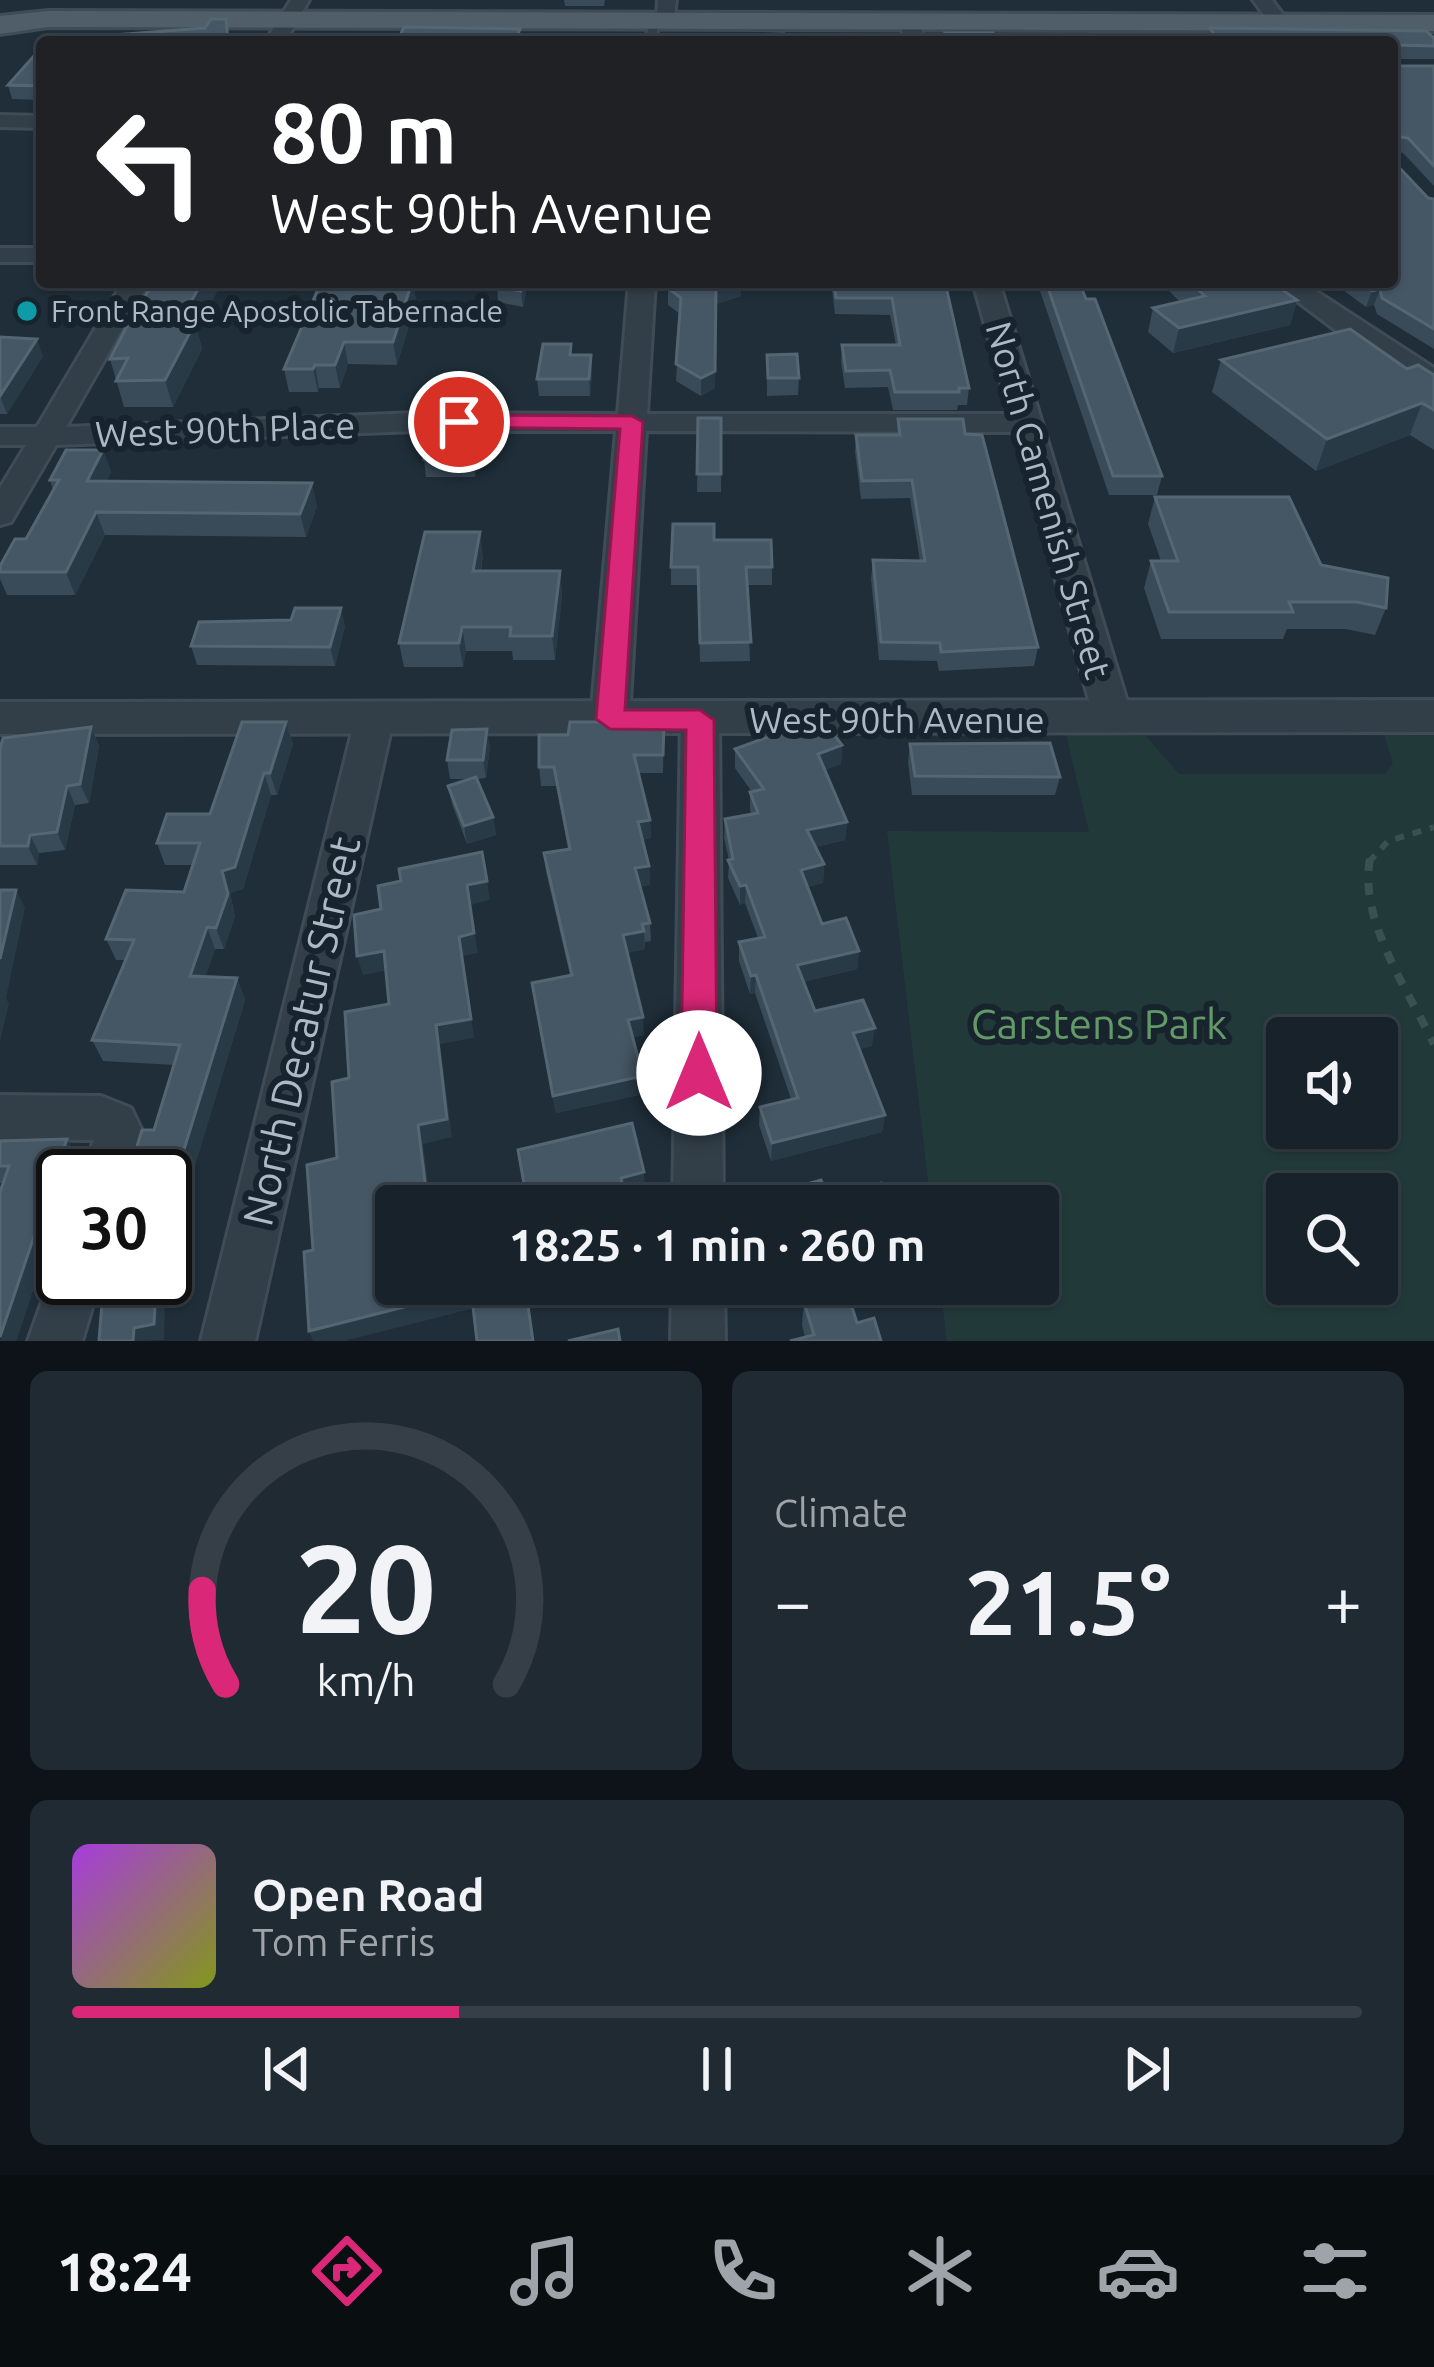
<!DOCTYPE html>
<html lang="en">
<head>
<meta charset="utf-8">
<style>
  body { margin:0; font-family:Ubuntu,sans-serif; background:#202a33; color:#f1f3f6; height:100vh; display:flex; flex-direction:column; font-size:45px; white-space:nowrap }
  * { box-sizing:border-box; margin:0 }
  p { font-size:39px; color:#9ea4a9 }
  .icon { flex:none; width:66px; height:66px; fill:none; stroke:currentColor; stroke-width:2; stroke-linecap:round; stroke-linejoin:round }
  .map { position:relative; height:1341px; overflow:hidden }
  .panel { display:flex; flex-direction:column; gap:30px; padding:30px; background:#0d1318; flex:1 }
  .panel>* { flex:none }
  .guide { position:absolute; left:36px; top:36px; width:1362px; height:252px; border-radius:12px; box-shadow:0 3px 9px #0004,0 0 0 3px #363f47; background:#202124; color:#fff; overflow:hidden }
  .buttons { position:absolute; left:1266px; top:1017px; display:grid; gap:24px }
  .buttons a { display:grid; place-items:center; width:132px; height:132px; border-radius:12px; background:#17222b; box-shadow:0 3px 9px #0004,0 0 0 3px #363f47; font-size:60px }
  .speed { position:absolute; left:36px; top:1149px; display:flex; gap:24px; font-size:60px; font-weight:700; text-align:center }
  .speed>* { display:grid; place-content:center; width:156px; height:156px; border-radius:50%; background:#17222b; box-shadow:0 3px 9px #0004,0 0 0 3px #363f47; line-height:1 }
  .speed .limit { border:6px solid #111; border-radius:18px; background:#fff; color:#111 }
  .pin { position:absolute; display:grid; place-items:center; width:102px; height:102px; color:#fff; margin:-51px; border:6px solid #fff; border-radius:50%; box-shadow:0 3px 12px #0007 }
  .me { position:absolute; width:132px; margin:-66px; rotate:0deg; stroke-linejoin:round; filter:drop-shadow(0 0 9px #0008) }
  .turn { display:flex; align-items:center; gap:42px; height:252px; padding:0 36px; font-size:54px }
  .turn .icon { width:156px; height:156px; stroke-width:2.5 }
  .turn b { display:block; font-size:84px; line-height:102px }
  .big { font-size:90px; font-weight:600; line-height:1.1 }
  .panel .card { flex:1; display:flex; flex-direction:column; justify-content:center; gap:18px; min-width:0; padding:0 42px; border-radius:18px; background:#202a33 }
  .panel .dial { align-items:center; gap:0 }
  .dial svg { height:312px; overflow:visible; fill:none; stroke:#363f47; stroke-width:7; stroke-linecap:round; text-anchor:middle }
  .dial text { fill:#f1f3f6; stroke:none }
  .song { display:flex; align-items:center; gap:36px }
  .cover { width:144px; height:144px; border-radius:18px; background:linear-gradient(135deg,hsl(280 70% 55%),hsl(70 70% 35%)) }
  .played { height:12px; border-radius:6px; background:linear-gradient(90deg,#db2777 30%,#363f47 30%) }
  .keys { display:flex; justify-content:space-around; direction:ltr }
  .heat { display:flex; justify-content:space-between; align-items:center; font-size:66px; direction:ltr }
  .panel .tiles { flex:1; display:grid; gap:30px; grid-template-columns:1fr 1fr }
  .card:last-child { grid-column:span 2 }
  .trip { position:absolute; left:375px; top:1185px; width:684px; height:120px; border-radius:12px; background:#17222b; box-shadow:0 3px 9px #0004,0 0 0 3px #363f47; font-weight:600; line-height:120px; text-align:center }
  .menu { display:flex; height:192px; justify-content:space-around; align-items:center; background:#090e11; color:#9ea4a9 }
  .menu .icon { width:84px; height:84px }
  .menu .on { color:#db2777 }
  .menu b { font-size:54px; color:#f1f3f6 }
  .map>svg:first-child { display:block }
</style>
</head>
<body>
<div class="map">
<svg width="1434" height="1341" viewBox="0 0 1434 1341">
  <rect width="100%" height="100%" fill="#1f2e39"/>
  <path fill="#213a39" fill-rule="evenodd" d="M1066,734L1146,736L1179,774H1385L1393,763L1384,734H1434V1341H947L940,1284H1038V1206H931L887,831L1089,832ZM1287,1038H1377V1128H1287ZM1377,1194V1284H1287V1194Z"/>
  <g fill="none" stroke-linecap="round" stroke-linejoin="round">
    <defs>
      <path id="service" d="M650,18L658,20L656,42H646Z"/>
      <g id="minor">
        <path d="M291,0H309L285,42H265Z"/>
        <path d="M658,0H676L673,24L657,20Z"/>
        <path d="M1253,0H1272L1289,23L1287,27H1273Z"/>
        <path d="M909,14L918,20L925,42H905L900,20Z"/>
        <path d="M0,115L42,116V128L0,127Z"/>
        <rect x="0" y="248" width="42" height="14"/>
        <path d="M123,282H149L66,427L416,413L618,414L629,282H655L647,414H1010L973,282H999L1132,718L1126,727L1113,731L1100,727L1094,718L1015,432L646,431L629,719L623,728L610,732L597,728L591,719L616,431H416L56,445L11,522L0,525V488L26,445H0V427H37Z"/>
        <path d="M1272,282H1302L1434,368V388L1362,350Z"/>
        <path d="M374,707L387,711L393,720L255,1341H201L355,720L361,711Z"/>
        <path d="M700,707L713,711L719,720L723,1206H673L681,720L687,711Z"/>
        <path d="M0,1095L101,1096L131,1108L144,1135L132,1176H82L94,1140L0,1139Z"/>
        <path d="M63,1257V1278H101L82,1341H28L57,1260Z"/>
        <path d="M672,1284H724L725,1341H671Z"/>
      </g>
      <path id="tertiary" d="M1434,700V732L0,734V702Z"/>
      <path id="primary" d="M48,11L1434,15V31L48,27L0,34V16Z"/>
    </defs>
    <use href="#service" stroke="#3f4b55" stroke-width="6"/>
    <use href="#minor" stroke="#3f4b55" stroke-width="6"/>
    <use href="#tertiary" stroke="#3f4b55" stroke-width="6"/>
    <use href="#primary" stroke="#3f4b55" stroke-width="6"/>
    <path stroke="#395250" stroke-width="6" stroke-dasharray="9 9" stroke-linecap="butt" d="M1369,862L1388,841L1434,827"/>
    <path stroke="#395250" stroke-width="8" stroke-dasharray="12 12" stroke-linecap="butt" d="M1370,859C1358,919 1409,992 1434,1044"/>
    <use href="#service" fill="#323f49" fill-rule="evenodd"/>
    <use href="#minor" fill="#323f49" fill-rule="evenodd"/>
    <use href="#tertiary" fill="#323f49" fill-rule="evenodd"/>
    <use href="#primary" fill="#505e69" fill-rule="evenodd"/>
  </g>
  <g fill="#394a58">
    <path d="M564,0H605L604,6H565Z"/>
    <path d="M1210,28L1434,38V59H1394L1396,66H1434V186L1403,153L1394,151V162L1428,198L1434,199V349L1377,314L1374,305L1366,307L1332,282H1392V42H997L998,35L1208,36Z"/>
    <path d="M42,47V100L12,99L8,85Z"/>
    <path d="M413,282L416,302L397,365L348,364L340,388H319L318,392H289L284,369Z"/>
    <path d="M497,282H528L523,307L498,302Z"/>
    <path d="M674,282H741V296L716,304L715,388L701,396L676,381L680,314L668,305V288L674,286Z"/>
    <path d="M831,282H945L969,388L967,405H958L957,410H893L888,387L845,388L841,362L842,345H896L890,315L835,314Z"/>
    <path d="M1037,282H1079L1162,476L1157,495H1109Z"/>
    <path d="M1160,282H1236L1242,288L1297,300L1290,325L1173,353L1148,332L1153,308L1180,302Z"/>
    <path d="M197,330L202,349L173,407H124L110,359Z"/>
    <path d="M0,337L43,356L7,414H0Z"/>
    <path d="M571,344L572,355H591L592,372L590,396H539L537,379Z"/>
    <path d="M767,355L799,378L798,395L767,396Z"/>
    <path d="M1221,360L1407,369L1434,375V450L1410,435L1316,471L1212,392Z"/>
    <path d="M698,418H721V492H697Z"/>
    <path d="M898,419L965,434L1038,647L1034,666L939,671L937,661L879,660L871,579L873,560L920,561L910,498L861,499L855,452L856,435H897Z"/>
    <path d="M478,434L481,452L475,477H426L424,459Z"/>
    <path d="M103,450L111,472L106,482L317,506L306,537L105,535L75,595H7L0,579V566L26,539L53,490L50,480Z"/>
    <path d="M1155,497L1321,565L1386,608L1375,635L1346,629H1287L1283,639H1161L1144,588L1151,561H1161L1148,524Z"/>
    <path d="M714,540L772,567V585H747L750,661L700,662L698,585H671V567Z"/>
    <path d="M483,556L481,571H560L562,595L555,660H513L512,651H466L463,667H404L399,643Z"/>
    <path d="M345,626L335,666L197,665L191,646Z"/>
    <path d="M286,722L293,744L277,795H271L243,889L230,893L235,916L224,949H215L205,977L237,978L245,1000L175,1231H165V1176L154,1130L174,1065L103,1061L92,1040L126,960H116L106,939L184,892L193,865H165L157,843L210,814Z"/>
    <path d="M664,722L663,773H639L650,820L651,838L642,840L649,866L650,885L640,886L650,923L651,941L645,942V949L627,953L644,1035L633,1037L643,1076L644,1094L556,1113L534,1001L570,975L546,872L544,853L568,849L556,786H541L539,767L568,735Z"/>
    <path d="M91,727L99,746L89,803L75,805L65,850L39,853L37,865H0V749Z"/>
    <path d="M803,732L842,745L841,764L824,770L847,822L845,840L815,847L824,864L823,883L807,887L822,924L859,951L857,969L803,982L815,1011L872,1046L859,1049L885,1115L882,1132L771,1161L759,1125L760,1107L791,1099L755,993L750,994L739,961V942L758,938L745,903L740,905L728,878L729,860L724,838L725,819L751,814L750,810V792H752L735,768V749Z"/>
    <path d="M910,744L1060,777L1055,795H912L908,762Z"/>
    <path d="M490,747L486,778L477,779L493,817L496,835L467,844L452,804L448,786L470,779H450L447,760Z"/>
    <path d="M0,1141L77,1157L71,1176H63V1199L16,1341L3,1183H0Z"/>
    <path d="M804,1302L857,1323L805,1337L802,1325Z"/>
  </g>
  <g fill="#293a47">
    <path d="M202,282H222L197,330L202,349L173,407L165,380L179,323Z"/>
    <path d="M413,282L416,302L397,365L393,342Z"/>
    <path d="M523,282H528L523,307L521,291Z"/>
    <path d="M733,282H741V296L716,304L715,388L701,396V378L716,288Z"/>
    <path d="M1380,289L1374,305L1366,307L1372,291Z"/>
    <path d="M1297,300L1290,325L1173,353L1179,328Z"/>
    <path d="M37,339L43,356L7,414L0,396Z"/>
    <path d="M344,342L348,364L340,388L335,365Z"/>
    <path d="M591,355L592,372L590,396L589,379Z"/>
    <path d="M315,365L319,388L318,392L313,369Z"/>
    <path d="M1422,403L1410,435L1316,471L1327,439Z"/>
    <path d="M478,434L481,452L475,477L473,460Z"/>
    <path d="M103,450L111,472L95,504L87,481Z"/>
    <path d="M312,483L317,506L306,537L300,514Z"/>
    <path d="M96,512L105,535L75,595L66,572Z"/>
    <path d="M480,532L483,556L476,595L473,571Z"/>
    <path d="M560,571L562,595L555,660L552,636Z"/>
    <path d="M341,608L345,626L335,666L330,647Z"/>
    <path d="M462,627L466,651L463,667L459,643Z"/>
    <path d="M286,722L293,744L277,795L270,773Z"/>
    <path d="M91,727L99,746L89,803L80,784Z"/>
    <path d="M487,729L490,747L486,778L483,760Z"/>
    <path d="M842,745L841,764L816,773L818,754Z"/>
    <path d="M264,773L271,795L243,889L230,893L235,916L224,949L216,928L222,871Z"/>
    <path d="M67,786L75,805L65,850L57,832Z"/>
    <path d="M493,817L496,835L467,844L464,826Z"/>
    <path d="M650,820L651,838L639,840L638,822Z"/>
    <path d="M847,822L845,840L806,849L807,830Z"/>
    <path d="M30,835L39,853L37,865L28,846Z"/>
    <path d="M824,864L823,883L800,889L801,870Z"/>
    <path d="M649,866L650,885L637,887L635,868Z"/>
    <path d="M487,881L490,900L470,905L478,953L463,956L474,1038L440,1044L452,1137L423,1144L431,1206H428L418,1125L436,1025L459,937L467,885Z"/>
    <path d="M746,885L745,903L740,905V886Z"/>
    <path d="M16,890L25,908L6,998L9,1004L0,1041V959Z"/>
    <path d="M207,927L215,949L198,998L190,976Z"/>
    <path d="M644,931L645,949L624,954L623,935Z"/>
    <path d="M384,951L389,970L363,975L357,956Z"/>
    <path d="M859,951L857,969L796,984L797,965Z"/>
    <path d="M756,975L755,993L750,994L751,976Z"/>
    <path d="M237,978L245,1000L175,1231L165,1211Z"/>
    <path d="M643,1017L644,1035L629,1038L628,1020Z"/>
    <path d="M875,1028L872,1046L851,1051L853,1033Z"/>
    <path d="M643,1076L644,1094L556,1113L553,1096Z"/>
    <path d="M885,1115L882,1132L771,1161L772,1143Z"/>
    <path d="M67,1139L77,1157L71,1176H63V1199L16,1341H0Z"/>
    <path d="M644,1172L645,1191L622,1196L621,1178Z"/>
    <path d="M137,1278H148L146,1309L136,1293Z"/>
    <path d="M560,1284H635L529,1309L526,1292Z"/>
    <path d="M156,1288L165,1305L164,1340L133,1341L134,1328Z"/>
    <path d="M471,1290L475,1308L344,1341H313L309,1331Z"/>
  </g>
  <g fill="#455664" stroke="#556673" stroke-width="3">
    <path d="M211,19H226L228,42H46L48,40L205,28Z"/>
    <path d="M404,27L520,29L515,42H397Z"/>
    <path d="M1210,28L1426,31L1434,38V46L1396,45L1392,49V42H1002L998,35L1215,36Z"/>
    <path d="M945,33H993L995,42H948Z"/>
    <path d="M784,34L785,42H674V37Z"/>
    <path d="M42,47V86L8,85Z"/>
    <path d="M1392,51L1396,66H1434V166L1408,138L1394,136V162L1428,198L1434,199V329L1382,298L1380,289L1372,291L1358,282H1392Z"/>
    <path d="M154,282H202L179,323H195L165,380L116,381L128,358L110,359L131,318Z"/>
    <path d="M321,282H412L393,342H344L335,365H315L313,369H284Z"/>
    <path d="M497,282H523L521,291L496,286Z"/>
    <path d="M677,282H733L716,288L715,371L701,378L676,364L681,298L668,288L680,284Z"/>
    <path d="M834,282H945L969,388H959V392H895L890,370L846,371L842,345H900L892,298H836Z"/>
    <path d="M1046,282H1079L1086,299H1095L1162,476H1113Z"/>
    <path d="M1190,282H1236L1242,288L1271,282L1297,300L1179,328L1153,308L1205,296Z"/>
    <path d="M1350,329L1407,369L1418,365L1434,375V410L1422,403L1327,439L1221,360Z"/>
    <path d="M0,337L37,339L0,396Z"/>
    <path d="M543,344H571L570,355H591L589,379H537Z"/>
    <path d="M797,354L799,378H768L767,355Z"/>
    <path d="M698,418H721V474H697Z"/>
    <path d="M898,419H963L965,434L982,435L1038,647L941,652L940,643L881,642L873,560L925,561L912,480L862,481L856,435H900Z"/>
    <path d="M430,434H478L473,460L424,459Z"/>
    <path d="M66,450H103L87,481L312,483L300,514L96,512L66,572H0V566L15,539H26L59,480H50Z"/>
    <path d="M1155,497H1289L1321,565L1388,578L1386,608L1357,602H1289L1293,612H1169L1151,561H1178Z"/>
    <path d="M673,524H714V540H771L772,567H746L751,642L700,643L698,567H671Z"/>
    <path d="M425,532H480L473,571H560L552,636H510L511,627H462L459,643H399Z"/>
    <path d="M295,608H341L330,647L191,646L199,622L291,620Z"/>
    <path d="M242,722H286L270,773H264L235,867L222,871L228,894L216,928L207,927L190,976L237,978L165,1211V1176H128L142,1130H154L180,1045L92,1040L134,940L106,939L126,890L184,892L200,843H157L167,814H210Z"/>
    <path d="M570,722H664L663,755H634L650,820L638,822L649,866L635,868L650,923L642,924L644,931L623,935L643,1017L628,1020L643,1076L553,1096L532,983L572,975L544,853L570,849L554,767H539V735H568Z"/>
    <path d="M825,723L842,745L818,754L847,822L807,830L824,864L801,870L822,924L846,918L859,951L797,965L815,1011L863,1000L875,1028L853,1033L885,1115L772,1143L760,1107L798,1098L756,975L751,976L739,942L765,937L746,885L740,886L728,860L733,859L725,819L758,813L750,792L764,789L735,749L798,726L803,732Z"/>
    <path d="M91,727L80,784L67,786L57,832L30,835L28,846H0V749L3,738Z"/>
    <path d="M487,729L483,760H447L452,730Z"/>
    <path d="M1050,743L1060,777L915,776L910,744Z"/>
    <path d="M476,777L493,817L464,826L448,786Z"/>
    <path d="M482,852L487,881L467,885L474,933L459,937L471,1019L436,1025L447,1119L418,1125L428,1206H396V1284H560L526,1292L533,1341H477L471,1290L309,1331L304,1252L313,1250L307,1165L337,1158L332,1082L349,1078L345,1012L389,1004L384,951L357,956L354,915L381,909L378,886L401,881L399,869Z"/>
    <path d="M0,890H16L0,959Z"/>
    <path d="M632,1123L644,1172L621,1178L627,1206H528L518,1150Z"/>
    <path d="M67,1139L0,1337V1192L9,1166H0V1141Z"/>
    <path d="M821,1180L828,1198L881,1183L891,1206H767L764,1196Z"/>
    <path d="M104,1278H137L136,1293L156,1288L154,1324L134,1328L133,1341H99Z"/>
    <path d="M847,1291L857,1323L874,1318L881,1341H790L814,1335L804,1302Z"/>
    <path d="M618,1329L620,1341H568Z"/>
  </g>
  <path fill="#db2777" stroke="#8e194d" stroke-width="3" d="M459,415L632,416L643,422L625,710H700L714,720L717,1073L712,1084L699,1089L686,1084L681,1073L686,730L610,729L596,719L620,429L451,427V417Z"/>
  <circle fill="#0f9aa8" stroke="#18242d" stroke-width="4.5" cx="27" cy="311" r="12"/>
  <g text-anchor="middle" dominant-baseline="central" stroke-width="12" stroke-linejoin="round" paint-order="stroke">
    <g font-size="30" fill="#acbac6" stroke="#18242d" text-anchor="start">
      <text x="51" y="311">Front Range Apostolic Tabernacle</text>
    </g>
    <g font-size="36" fill="#acbac6" stroke="#18242d">
      <text transform="translate(225 429) rotate(-2)">West 90th Place</text>
      <text transform="translate(1049 500) rotate(74)">North Camenish Street</text>
      <text x="897" y="719">West 90th Avenue</text>
    </g>
    <g font-size="42" fill="#639867" stroke="#18242d">
      <text x="1099" y="1023">Carstens Park</text>
    </g>
    <g font-size="42" fill="#acbac6" stroke="#18242d">
      <text transform="translate(301 1031) rotate(-77)">North Decatur Street</text>
    </g>
  </g>
</svg>
<div class="buttons">
<a><svg class="icon" aria-label="sound" viewBox="0 0 24 24"><path d="M4 9h4l5-4v14l-5-4H4zM17 9q2 3 0 6"/></svg></a>
<a><svg class="icon" aria-label="search" viewBox="0 0 24 24"><circle cx="10" cy="10" r="6"/><path d="M15 15l6 6"/></svg></a>
</div>
<div class="speed"><div class="limit">30</div></div>
<div class="pin" style="left:459px;top:422px;background:#d93025"><svg class="icon" aria-label="arrive" viewBox="0 0 24 24"><path d="M6 21V4h12l-3 4 3 4H6"/></svg></div>
<svg class="me" style="left:699px;top:1073px" viewBox="-20 -20 40 40"><circle r="19" fill="#fff"/><path d="M0-13L10 11 0 6-10 11z" fill="#db2777"/></svg>
<div class="trip">18:25 · 1 min · 260 m</div>
<div class="guide">
<div class="turn"><svg class="icon" aria-label="left" viewBox="0 0 24 24"><path d="M17 20v-9H6M10 6l-5 5 5 5"/></svg><div><b>80 m</b>West 90th Avenue</div></div>
</div>
</div>
<section class="panel">
<div class="tiles">
<div class="card dial"><svg viewBox="0 0 100 80">
<path d="M14 69A42 42 0 1 1 86 69"/>
<path d="M14 69A42 42 0 0 1 8 45" stroke="#db2777"/>
<text x="50" y="56" font-size="32" font-weight="700">20</text>
<text x="50" y="72" font-size="11">km/h</text>
</svg></div>
<div class="card"><p>Climate</p>
<div class="heat"><a>−</a><b class="big">21.5°</b><a>+</a></div>
</div>
<div class="card">
<div class="song"><i class="cover"></i><div><b>Open Road</b><p>Tom Ferris</p></div></div>
<div class="played"></div>
<div class="keys"><svg class="icon" aria-label="previous" viewBox="0 0 24 24"><path d="M18 5L8 12l10 7zM5 5v14"/></svg><svg class="icon" aria-label="pause" viewBox="0 0 24 24"><path d="M8 5v14M16 5v14"/></svg><svg class="icon" aria-label="next" viewBox="0 0 24 24"><path d="M6 5l10 7-10 7zM19 5v14"/></svg></div>
</div>
</div>
</section>
<nav class="menu">
<b>18:24</b>
<svg class="icon on" aria-label="directions" viewBox="0 0 24 24"><path d="M12 3l9 9-9 9-9-9zM9 14v-3h6M13 9l2 2-2 2"/></svg>
<svg class="icon" aria-label="music" viewBox="0 0 24 24"><path d="M9 18V5l10-2v13"/><circle cx="6" cy="18" r="3"/><circle cx="16" cy="16" r="3"/></svg>
<svg class="icon" aria-label="phone" viewBox="0 0 24 24"><path d="M5 4h4l2 5-3 2q2 4 5 5l2-3 5 2v4C11 20 4 13 5 4z"/></svg>
<svg class="icon" aria-label="climate" viewBox="0 0 24 24"><path d="M12 3v18M4 7l16 10M4 17L20 7"/></svg>
<svg class="icon" aria-label="car" viewBox="0 0 24 24"><path d="M5 17H2v-5l4-1 3-4h7l3 4 3 1v5h-3M9 17h6M6 11h13"/><circle cx="7" cy="17" r="2"/><circle cx="17" cy="17" r="2"/></svg>
<svg class="icon" aria-label="filters" viewBox="0 0 24 24"><path d="M4 7h16M4 17h16"/><circle cx="9" cy="7" r="2"/><circle cx="15" cy="17" r="2"/></svg>
</nav>
</body>
</html>
